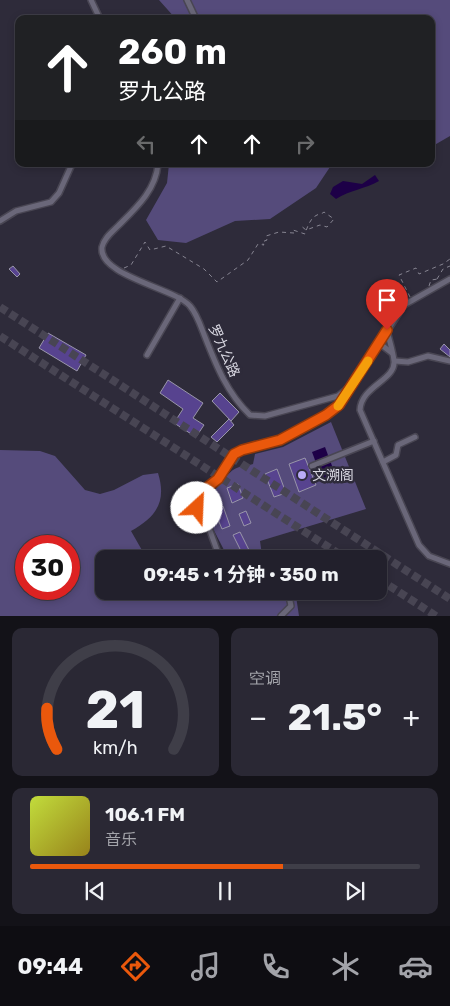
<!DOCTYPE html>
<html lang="zh">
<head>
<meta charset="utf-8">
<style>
  body { margin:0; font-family:Rubik,"Noto Sans SC",sans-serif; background:#2a2834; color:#f1f3f6; height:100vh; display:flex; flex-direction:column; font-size:19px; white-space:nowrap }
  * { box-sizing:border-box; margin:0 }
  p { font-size:16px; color:#a2a3a9 }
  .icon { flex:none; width:28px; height:28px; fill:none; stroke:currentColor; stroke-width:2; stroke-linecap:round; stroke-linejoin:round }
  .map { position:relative; height:616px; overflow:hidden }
  .drawer { display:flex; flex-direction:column; gap:12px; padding:12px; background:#131218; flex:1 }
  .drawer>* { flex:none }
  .guide { position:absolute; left:15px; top:15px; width:420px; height:152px; border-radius:10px; box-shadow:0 2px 8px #0003,0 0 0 1px #3f3e48; background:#202124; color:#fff; overflow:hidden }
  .speed { position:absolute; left:15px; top:535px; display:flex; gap:10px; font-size:25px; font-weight:700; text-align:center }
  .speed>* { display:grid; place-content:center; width:65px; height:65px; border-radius:50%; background:#22202c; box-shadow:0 2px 8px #0003,0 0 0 1px #3f3e48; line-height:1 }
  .speed .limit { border:8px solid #d22; background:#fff; color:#111 }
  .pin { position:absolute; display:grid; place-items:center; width:42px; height:42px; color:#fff; margin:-51px -21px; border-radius:50% 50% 50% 0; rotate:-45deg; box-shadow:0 0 5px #0007 }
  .pin .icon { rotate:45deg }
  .me { position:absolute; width:55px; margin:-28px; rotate:25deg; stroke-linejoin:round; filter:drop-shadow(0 0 4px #0008) }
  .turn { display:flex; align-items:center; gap:18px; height:105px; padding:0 20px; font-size:22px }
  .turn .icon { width:65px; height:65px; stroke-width:2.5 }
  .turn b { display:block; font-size:35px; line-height:42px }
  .lanes { display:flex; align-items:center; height:48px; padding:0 20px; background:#0003; justify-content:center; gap:25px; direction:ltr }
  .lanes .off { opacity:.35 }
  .big { font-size:38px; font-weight:700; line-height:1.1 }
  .drawer .tile { flex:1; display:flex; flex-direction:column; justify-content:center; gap:8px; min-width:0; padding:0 18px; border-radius:10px; background:#2a2834 }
  .drawer .dial { align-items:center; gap:0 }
  .dial svg { height:130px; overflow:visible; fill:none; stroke:#3f3e48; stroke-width:7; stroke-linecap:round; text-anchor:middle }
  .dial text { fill:#f1f3f6; stroke:none }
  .song { display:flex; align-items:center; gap:15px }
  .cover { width:60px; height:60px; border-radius:8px; background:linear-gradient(135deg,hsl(70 70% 55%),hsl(50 70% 35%)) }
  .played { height:5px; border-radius:2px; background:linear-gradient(90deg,#ea580c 65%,#3f3e48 65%) }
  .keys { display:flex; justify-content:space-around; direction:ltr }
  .heat { display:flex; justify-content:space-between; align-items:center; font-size:28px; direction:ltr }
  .drawer .tiles { flex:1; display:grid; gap:12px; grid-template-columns:1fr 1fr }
  .tile:last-child { grid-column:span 2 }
  .trip { position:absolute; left:95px; top:550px; width:292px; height:50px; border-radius:10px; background:#22202c; box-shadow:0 2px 8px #0003,0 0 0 1px #3f3e48; font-weight:700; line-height:50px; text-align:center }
  .tab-bar { display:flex; height:80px; justify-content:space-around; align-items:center; background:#0e0d12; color:#a2a3a9 }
  .tab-bar .icon { width:35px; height:35px }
  .tab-bar .current { color:#ea580c }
  .tab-bar b { font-size:22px; color:#f1f3f6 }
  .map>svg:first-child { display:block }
</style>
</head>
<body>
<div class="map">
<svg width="450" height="616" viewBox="0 0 450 616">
  <rect width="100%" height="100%" fill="#2e2b3a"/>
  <g fill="#554b7b" fill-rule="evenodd">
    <path d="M159,0H450V136L431,147V19H176Z"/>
    <path d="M169,164H336H332L316,188L270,219L235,221L186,243L158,240L146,220L167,183Z"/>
    <path d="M331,422L366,509L260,541L262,555C240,562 244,554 224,550L202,507C205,502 228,473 233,470C238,466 247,466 253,464L255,454L283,447Z"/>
    <path d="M0,450L40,451L55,456L85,490L100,494L114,490L143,475L158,473C167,502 156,517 131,531L147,559H104V591H179C204,600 207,593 229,591C250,589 272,591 293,591L296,596L299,616H0ZM26,546H69V589H26Z"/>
  </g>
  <g fill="#1d0047">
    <path d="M375,175L379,181C365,189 350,190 336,199L330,194L333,187L343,181L362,184Z"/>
    <path d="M325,447L335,474L322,479L312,452Z"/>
  </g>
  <g fill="#57438f" stroke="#9996a9">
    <path d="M13,266L20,274L17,277L9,269Z"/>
    <path d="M48,333L86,355L77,371L39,348Z"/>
    <path d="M444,344L450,350V357L440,349Z"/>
    <path d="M168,380L203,403L193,418L204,425L196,437L174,423L183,409L160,393Z"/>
    <path d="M220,393L239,412L231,421L212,401Z"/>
    <path d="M229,419L234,425L217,442L211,437Z"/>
    <path d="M305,458L316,485L299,492L289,464Z"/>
    <path d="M277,469L286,493L274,497L265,474Z"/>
    <path d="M238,484L243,498L232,503L227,488Z"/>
    <path d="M223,506L230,526L222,529L214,510Z"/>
    <path d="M190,509L201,524L196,527L186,512Z"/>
    <path d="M246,511L251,523L244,526L239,514Z"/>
    <path d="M240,532L250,552L243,555L233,535Z"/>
  </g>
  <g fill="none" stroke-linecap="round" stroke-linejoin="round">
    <g stroke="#484553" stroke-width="8" stroke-dasharray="8 4" stroke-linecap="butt">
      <path d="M0,307L450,599"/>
      <path d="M0,336L347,559"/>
      <path d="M379,579L436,616"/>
    </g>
    <defs>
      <g id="minor">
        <path d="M91,0L100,19"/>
        <path d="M187,0L196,19"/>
        <path d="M158,164C156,190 136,208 118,226C112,232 104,238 102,247C98,276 175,288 190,306C197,314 201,327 205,337C216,365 227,393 250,415L265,416L338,396L353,384L404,305L450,279"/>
        <path d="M0,221L16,211L51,202L59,193L72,164"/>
        <path d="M387,330C389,340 393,351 394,361C396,380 361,386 360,410L419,545L429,556L450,564"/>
        <path d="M379,343L392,353"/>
        <path d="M147,355L180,298"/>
        <path d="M395,361L408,362L428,356L450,361"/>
        <path d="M383,462L396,455L398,445L415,437"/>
        <path d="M312,466L374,441"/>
        <path d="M227,559L218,553L209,528L197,508L195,500C201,490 210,487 218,479C227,471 229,455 241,450C253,445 267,445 278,440C304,432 331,415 347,394V389"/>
        <path d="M281,616L291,606L288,591"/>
      </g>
    </defs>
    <use href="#minor" stroke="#494653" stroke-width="8"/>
    <g stroke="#868491" stroke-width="1" stroke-dasharray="4 4" stroke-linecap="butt">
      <path d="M124,268L131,265L145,242L150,250L166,246L204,269L217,282L248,260L258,244L264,245L262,242L267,240L266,236L279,232L294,233L293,230L305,234C307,228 310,218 317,215C319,214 322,214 324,212L334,219L327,227L320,225L306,230L300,225"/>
      <path d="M437,279L443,269L450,266"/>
      <path d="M429,286L431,280L438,279"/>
      <path d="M410,297L399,275L416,268L419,274L443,264L450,259"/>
    </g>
    <use href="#minor" stroke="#6a6779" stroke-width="5"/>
  </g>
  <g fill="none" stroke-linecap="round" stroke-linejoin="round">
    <defs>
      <path id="route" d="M197,508L195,500L200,493L218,479L234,454L242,450L280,440L326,415L339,405L387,330"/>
    </defs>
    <use href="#route" stroke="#983908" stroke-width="12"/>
    <use href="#route" stroke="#ea580c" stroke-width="9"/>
    <path stroke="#f59e0b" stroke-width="9" d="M338,406L368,361"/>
  </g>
  <circle fill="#b9abf7" stroke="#2e2b3a" stroke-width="2" cx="302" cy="475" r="5"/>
  <g text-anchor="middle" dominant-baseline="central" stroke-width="5" stroke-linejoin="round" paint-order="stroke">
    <g font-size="14" fill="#d9d8e2" stroke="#2e2b3a">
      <text transform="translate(224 351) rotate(66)">罗九公路</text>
    </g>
    <g font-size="14" fill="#d9d8e2" stroke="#2e2b3a" text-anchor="start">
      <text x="312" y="475">文溯阁</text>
    </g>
  </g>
</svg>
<div class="speed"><div class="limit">30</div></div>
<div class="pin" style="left:387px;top:330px;background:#d93025"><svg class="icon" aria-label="arrive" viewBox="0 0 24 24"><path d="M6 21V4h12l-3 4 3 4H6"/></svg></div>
<svg class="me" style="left:197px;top:508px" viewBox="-20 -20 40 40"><circle r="19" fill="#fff"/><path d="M0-13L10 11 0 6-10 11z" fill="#ea580c"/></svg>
<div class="trip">09:45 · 1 分钟 · 350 m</div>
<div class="guide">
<div class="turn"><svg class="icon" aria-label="ahead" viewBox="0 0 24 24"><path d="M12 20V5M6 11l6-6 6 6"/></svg><div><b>260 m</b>罗九公路</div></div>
<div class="lanes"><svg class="icon off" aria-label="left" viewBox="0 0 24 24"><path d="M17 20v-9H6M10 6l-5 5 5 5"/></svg><svg class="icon" aria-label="ahead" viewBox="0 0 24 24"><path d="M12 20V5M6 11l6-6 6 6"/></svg><svg class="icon" aria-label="ahead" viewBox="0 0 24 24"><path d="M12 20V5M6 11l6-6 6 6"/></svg><svg class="icon off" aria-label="right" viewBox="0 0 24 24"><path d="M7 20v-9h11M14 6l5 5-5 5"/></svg></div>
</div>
</div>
<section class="drawer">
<div class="tiles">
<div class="tile dial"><svg viewBox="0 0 100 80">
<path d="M14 69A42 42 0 1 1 86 69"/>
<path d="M14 69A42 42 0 0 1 8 44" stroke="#ea580c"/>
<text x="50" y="56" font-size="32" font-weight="700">21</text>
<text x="50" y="72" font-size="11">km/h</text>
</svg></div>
<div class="tile"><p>空调</p>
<div class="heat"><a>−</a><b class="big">21.5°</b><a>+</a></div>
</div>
<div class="tile">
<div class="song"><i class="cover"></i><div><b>106.1 FM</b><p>音乐</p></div></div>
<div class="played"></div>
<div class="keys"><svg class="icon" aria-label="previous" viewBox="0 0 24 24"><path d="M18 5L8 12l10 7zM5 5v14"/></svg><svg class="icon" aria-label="pause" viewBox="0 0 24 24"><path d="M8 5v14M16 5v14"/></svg><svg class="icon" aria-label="next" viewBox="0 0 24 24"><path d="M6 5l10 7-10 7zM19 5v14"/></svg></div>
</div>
</div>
</section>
<nav class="tab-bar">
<b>09:44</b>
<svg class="icon current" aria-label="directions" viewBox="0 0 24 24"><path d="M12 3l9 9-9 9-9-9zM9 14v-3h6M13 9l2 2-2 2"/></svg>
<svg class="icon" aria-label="music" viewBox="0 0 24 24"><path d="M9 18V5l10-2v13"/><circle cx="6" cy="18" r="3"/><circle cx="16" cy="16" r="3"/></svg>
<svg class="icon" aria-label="phone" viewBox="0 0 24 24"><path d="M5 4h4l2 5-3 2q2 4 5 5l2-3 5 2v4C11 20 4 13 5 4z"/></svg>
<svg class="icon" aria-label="climate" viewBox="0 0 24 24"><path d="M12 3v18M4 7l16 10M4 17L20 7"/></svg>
<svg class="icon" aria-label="car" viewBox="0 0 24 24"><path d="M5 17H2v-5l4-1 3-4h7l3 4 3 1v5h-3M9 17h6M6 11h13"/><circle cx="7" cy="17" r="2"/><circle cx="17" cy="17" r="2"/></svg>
</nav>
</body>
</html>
